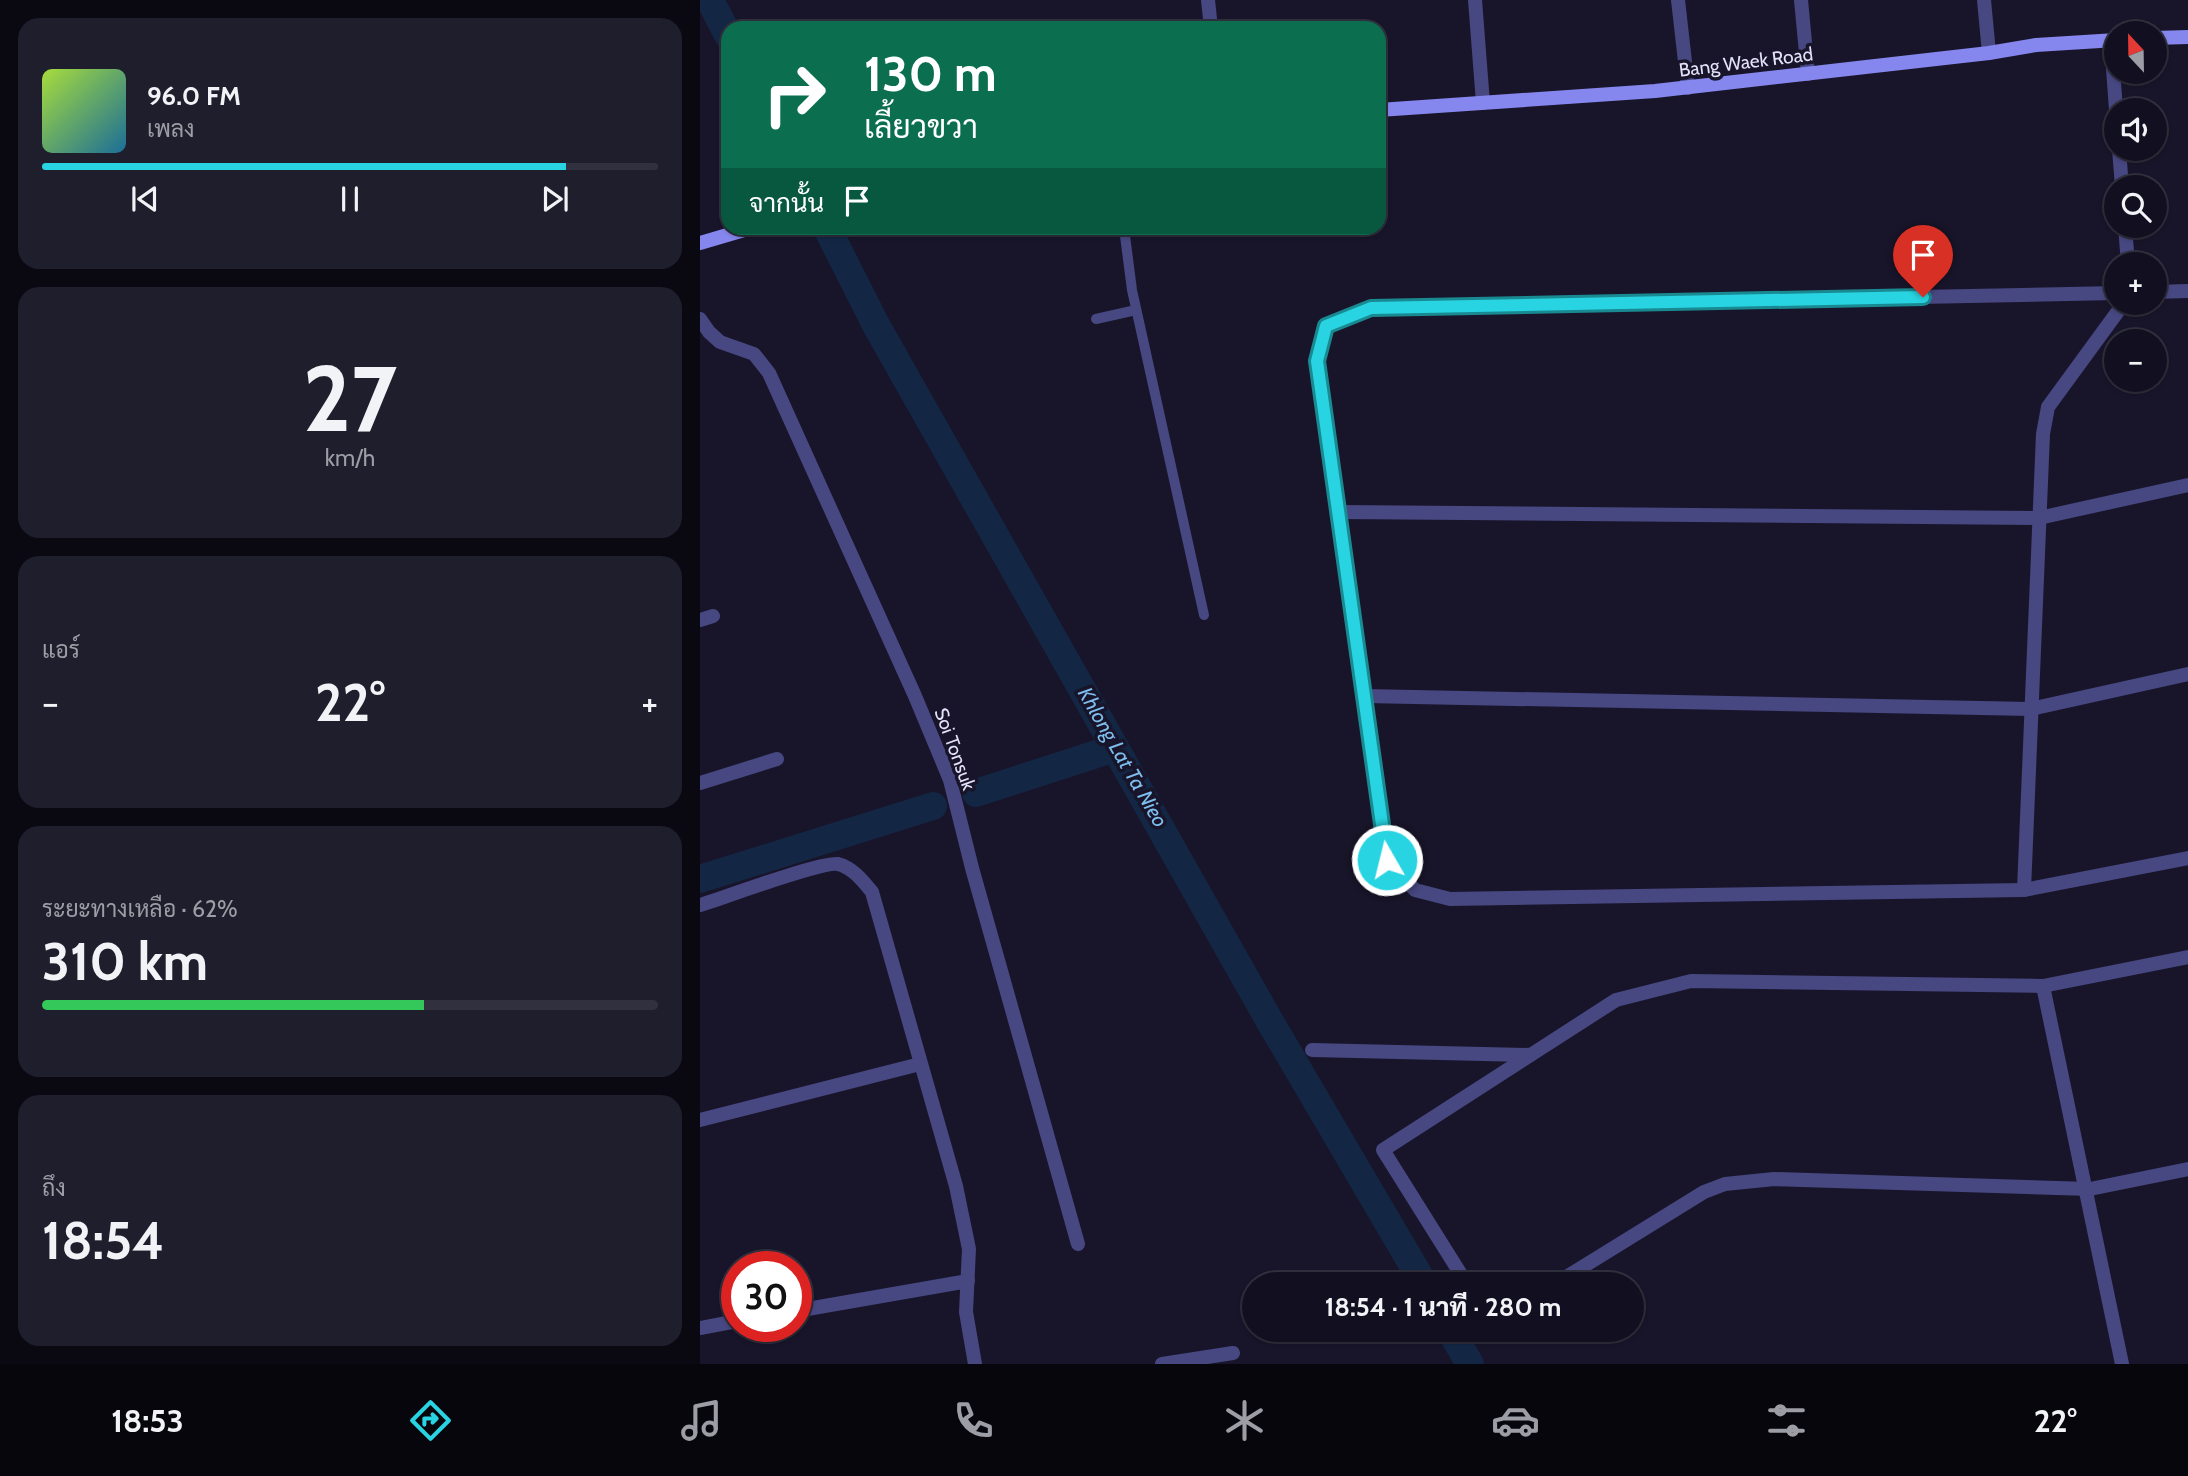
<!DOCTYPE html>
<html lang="th">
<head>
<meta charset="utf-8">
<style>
  body { margin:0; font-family:Cabin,Sarabun,sans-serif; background:#1f1e2d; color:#f1f3f6; height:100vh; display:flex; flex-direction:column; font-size:26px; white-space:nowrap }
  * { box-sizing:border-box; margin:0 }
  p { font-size:23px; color:#9c9da5 }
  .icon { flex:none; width:38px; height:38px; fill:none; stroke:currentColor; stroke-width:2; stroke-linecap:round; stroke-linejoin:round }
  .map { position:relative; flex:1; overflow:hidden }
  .side { display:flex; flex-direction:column; gap:18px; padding:18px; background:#0a0912; width:700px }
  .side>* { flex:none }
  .guide { position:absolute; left:21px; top:21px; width:665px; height:214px; border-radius:21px; box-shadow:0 2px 5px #0004,0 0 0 2px #31303e; background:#0b6e4f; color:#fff; overflow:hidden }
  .needle { width:46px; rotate:338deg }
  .fabs { position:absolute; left:1404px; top:21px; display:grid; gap:14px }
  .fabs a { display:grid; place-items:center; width:63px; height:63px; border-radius:50%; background:#121020; box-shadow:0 2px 5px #0004,0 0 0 2px #31303e; font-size:35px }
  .speed { position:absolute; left:21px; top:1251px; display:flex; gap:14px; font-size:35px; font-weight:700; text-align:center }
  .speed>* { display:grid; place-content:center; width:91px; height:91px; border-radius:50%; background:#121020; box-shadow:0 2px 5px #0004,0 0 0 2px #31303e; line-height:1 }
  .speed .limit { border:10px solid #d22; background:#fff; color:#111 }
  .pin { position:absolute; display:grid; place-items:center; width:60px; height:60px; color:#fff; margin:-72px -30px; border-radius:50% 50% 50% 0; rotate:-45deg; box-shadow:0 0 7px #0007 }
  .pin .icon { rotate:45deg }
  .me { position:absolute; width:77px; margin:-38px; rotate:352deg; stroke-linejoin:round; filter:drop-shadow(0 0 5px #0008) }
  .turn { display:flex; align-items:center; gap:24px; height:147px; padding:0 28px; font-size:32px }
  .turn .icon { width:91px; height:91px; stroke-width:2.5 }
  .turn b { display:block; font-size:49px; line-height:60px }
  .then { display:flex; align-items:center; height:66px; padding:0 28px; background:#0003; gap:14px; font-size:26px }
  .big { font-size:52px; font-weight:800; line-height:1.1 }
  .side .card { flex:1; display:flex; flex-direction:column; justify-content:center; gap:10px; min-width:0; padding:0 24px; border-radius:21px; background:#1f1e2d }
  .side .dial { align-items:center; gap:0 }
  .dial b { font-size:91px; line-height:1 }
  .song { display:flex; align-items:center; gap:21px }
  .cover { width:84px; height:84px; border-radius:10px; background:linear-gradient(135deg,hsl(80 70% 55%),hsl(200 70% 35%)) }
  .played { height:7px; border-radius:4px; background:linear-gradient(90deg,#28d4e1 85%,#31303e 85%) }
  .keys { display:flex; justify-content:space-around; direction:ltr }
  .heat { display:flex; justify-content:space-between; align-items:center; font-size:38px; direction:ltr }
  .charge { height:10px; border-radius:5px; background:linear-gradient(90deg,#34c759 62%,#31303e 0) }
  .trip { position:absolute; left:542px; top:1272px; width:402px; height:70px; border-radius:35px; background:#121020; box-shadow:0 2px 5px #0004,0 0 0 2px #31303e; font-weight:800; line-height:70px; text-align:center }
  .dock { display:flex; height:112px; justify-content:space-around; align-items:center; background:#07060d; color:#9c9da5 }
  .dock .icon { width:49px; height:49px }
  .dock .on { color:#28d4e1 }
  .dock b { font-size:32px; color:#f1f3f6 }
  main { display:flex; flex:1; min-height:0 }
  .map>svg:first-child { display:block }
</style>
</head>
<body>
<main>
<section class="side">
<div class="card">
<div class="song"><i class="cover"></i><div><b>96.0 FM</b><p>เพลง</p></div></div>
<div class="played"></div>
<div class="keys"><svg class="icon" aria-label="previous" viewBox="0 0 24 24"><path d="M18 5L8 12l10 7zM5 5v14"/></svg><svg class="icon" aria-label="pause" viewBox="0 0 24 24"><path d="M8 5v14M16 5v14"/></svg><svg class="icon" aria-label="next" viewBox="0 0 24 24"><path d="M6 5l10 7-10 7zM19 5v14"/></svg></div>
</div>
<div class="card dial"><b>27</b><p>km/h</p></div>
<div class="card"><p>แอร์</p>
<div class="heat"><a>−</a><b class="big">22°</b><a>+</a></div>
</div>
<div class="card"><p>ระยะทางเหลือ · 62%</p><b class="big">310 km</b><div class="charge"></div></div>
<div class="card"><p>ถึง</p><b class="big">18:54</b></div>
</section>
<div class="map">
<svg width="1488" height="1364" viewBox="0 0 1488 1364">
  <rect width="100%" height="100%" fill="#18152a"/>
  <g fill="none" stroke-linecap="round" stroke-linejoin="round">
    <g stroke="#132745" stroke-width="28">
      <path d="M10,0L28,35"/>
      <path d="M127,228L176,325L569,1020L724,1284"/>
      <path d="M276,793L415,748"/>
      <path d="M0,879L233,806"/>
      <path d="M750,1330L770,1364"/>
    </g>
    <g stroke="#474782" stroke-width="10">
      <path d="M424,228L432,290L504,615"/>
      <path d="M396,319L436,310"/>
    </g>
    <g stroke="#474782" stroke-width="14">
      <path d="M508,0L511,28"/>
      <path d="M775,0L783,103"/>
      <path d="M978,0L988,88"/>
      <path d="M1101,0L1108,74"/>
      <path d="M1284,0L1289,53"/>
      <path d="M1411,41L1416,110"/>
      <path d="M1419,149L1422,187"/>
      <path d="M1425,226L1428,264"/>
      <path d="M1454,292L1488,291"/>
      <path d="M1416,293L671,308L627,326L617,361L687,860L715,890L750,899L1324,890L1488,858"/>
      <path d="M0,319L9,332L20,342L54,354L69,373L215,696L250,780L272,868L378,1244"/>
      <path d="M639,512L1339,518L1488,485"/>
      <path d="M0,620L13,616"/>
      <path d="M664,696L1331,709L1488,674"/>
      <path d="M0,783L77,759"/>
      <path d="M1324,890L1343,434L1348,407L1424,303"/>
      <path d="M0,905C23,898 122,861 138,864C153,868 163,881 172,892L256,1186L269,1249L266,1312L275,1364"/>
      <path d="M1343,986L1422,1364"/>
      <path d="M612,1050L830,1055"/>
      <path d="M0,1120L220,1064"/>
      <path d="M767,1284L683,1150L916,1000L991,981L1343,986L1488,957"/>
      <path d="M855,1284L1004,1192L1025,1184L1074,1179L1390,1189L1488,1169"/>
      <path d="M96,1311L268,1281"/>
      <path d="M0,1328L37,1321"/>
      <path d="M462,1364L533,1353"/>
    </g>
    <g stroke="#8687ee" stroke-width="14">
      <path d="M1454,38L1488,37"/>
      <path d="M679,110L955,91L1289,53L1336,45L1416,40"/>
      <path d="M0,243L51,228"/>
    </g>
  </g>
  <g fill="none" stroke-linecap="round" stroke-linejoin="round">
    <defs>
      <path id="route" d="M687,860L617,361L626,326L671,308L1223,297"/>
    </defs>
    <use href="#route" stroke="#1a8a92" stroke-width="18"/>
    <use href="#route" stroke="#28d4e1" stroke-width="12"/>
  </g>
  <g text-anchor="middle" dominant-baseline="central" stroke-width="7" stroke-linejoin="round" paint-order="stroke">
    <g font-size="19" fill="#e4e2fb" stroke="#18152a">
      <text transform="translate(1046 62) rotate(-7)">Bang Waek Road</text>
      <text transform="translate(255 749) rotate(70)">Soi Tonsuk</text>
    </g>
    <g font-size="21" font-style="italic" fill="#7ebded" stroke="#18152a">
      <text transform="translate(423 757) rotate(60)">Khlong Lat Ta Nieo</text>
    </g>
  </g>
</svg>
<div class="fabs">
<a><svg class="needle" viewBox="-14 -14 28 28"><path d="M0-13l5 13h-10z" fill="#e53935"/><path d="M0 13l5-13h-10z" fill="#9c9da5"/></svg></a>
<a><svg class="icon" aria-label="sound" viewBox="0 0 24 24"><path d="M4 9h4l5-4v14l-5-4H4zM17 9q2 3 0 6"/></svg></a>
<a><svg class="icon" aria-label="search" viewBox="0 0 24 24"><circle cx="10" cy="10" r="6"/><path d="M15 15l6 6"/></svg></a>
<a>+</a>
<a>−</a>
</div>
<div class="speed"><div class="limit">30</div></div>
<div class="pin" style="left:1223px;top:297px;background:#d93025"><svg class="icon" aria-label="arrive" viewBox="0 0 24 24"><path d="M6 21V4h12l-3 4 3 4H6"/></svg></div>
<svg class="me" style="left:687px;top:860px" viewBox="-20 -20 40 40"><circle r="17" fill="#28d4e1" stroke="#fff" stroke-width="3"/><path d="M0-11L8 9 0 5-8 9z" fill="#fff"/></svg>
<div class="trip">18:54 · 1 นาที · 280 m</div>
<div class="guide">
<div class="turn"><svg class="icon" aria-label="right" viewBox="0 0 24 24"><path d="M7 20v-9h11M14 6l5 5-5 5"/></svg><div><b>130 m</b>เลี้ยวขวา</div></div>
<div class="then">จากนั้น<svg class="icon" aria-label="arrive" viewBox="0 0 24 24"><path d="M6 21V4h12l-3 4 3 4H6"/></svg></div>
</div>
</div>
</main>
<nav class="dock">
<b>18:53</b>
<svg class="icon on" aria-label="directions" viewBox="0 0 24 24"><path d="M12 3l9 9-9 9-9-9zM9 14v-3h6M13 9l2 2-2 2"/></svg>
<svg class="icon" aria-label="music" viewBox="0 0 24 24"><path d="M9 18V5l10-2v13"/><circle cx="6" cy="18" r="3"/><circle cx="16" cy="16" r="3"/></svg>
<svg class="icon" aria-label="phone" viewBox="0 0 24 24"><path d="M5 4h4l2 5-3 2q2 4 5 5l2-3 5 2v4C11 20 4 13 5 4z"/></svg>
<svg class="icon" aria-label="climate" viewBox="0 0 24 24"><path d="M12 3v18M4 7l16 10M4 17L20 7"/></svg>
<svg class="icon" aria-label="car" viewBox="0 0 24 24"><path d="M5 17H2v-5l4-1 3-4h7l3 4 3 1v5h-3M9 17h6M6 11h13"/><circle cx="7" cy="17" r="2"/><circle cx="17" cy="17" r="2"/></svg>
<svg class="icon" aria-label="filters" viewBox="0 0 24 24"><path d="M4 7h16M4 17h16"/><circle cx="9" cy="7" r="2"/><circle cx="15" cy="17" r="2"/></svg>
<b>22°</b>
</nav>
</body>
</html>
